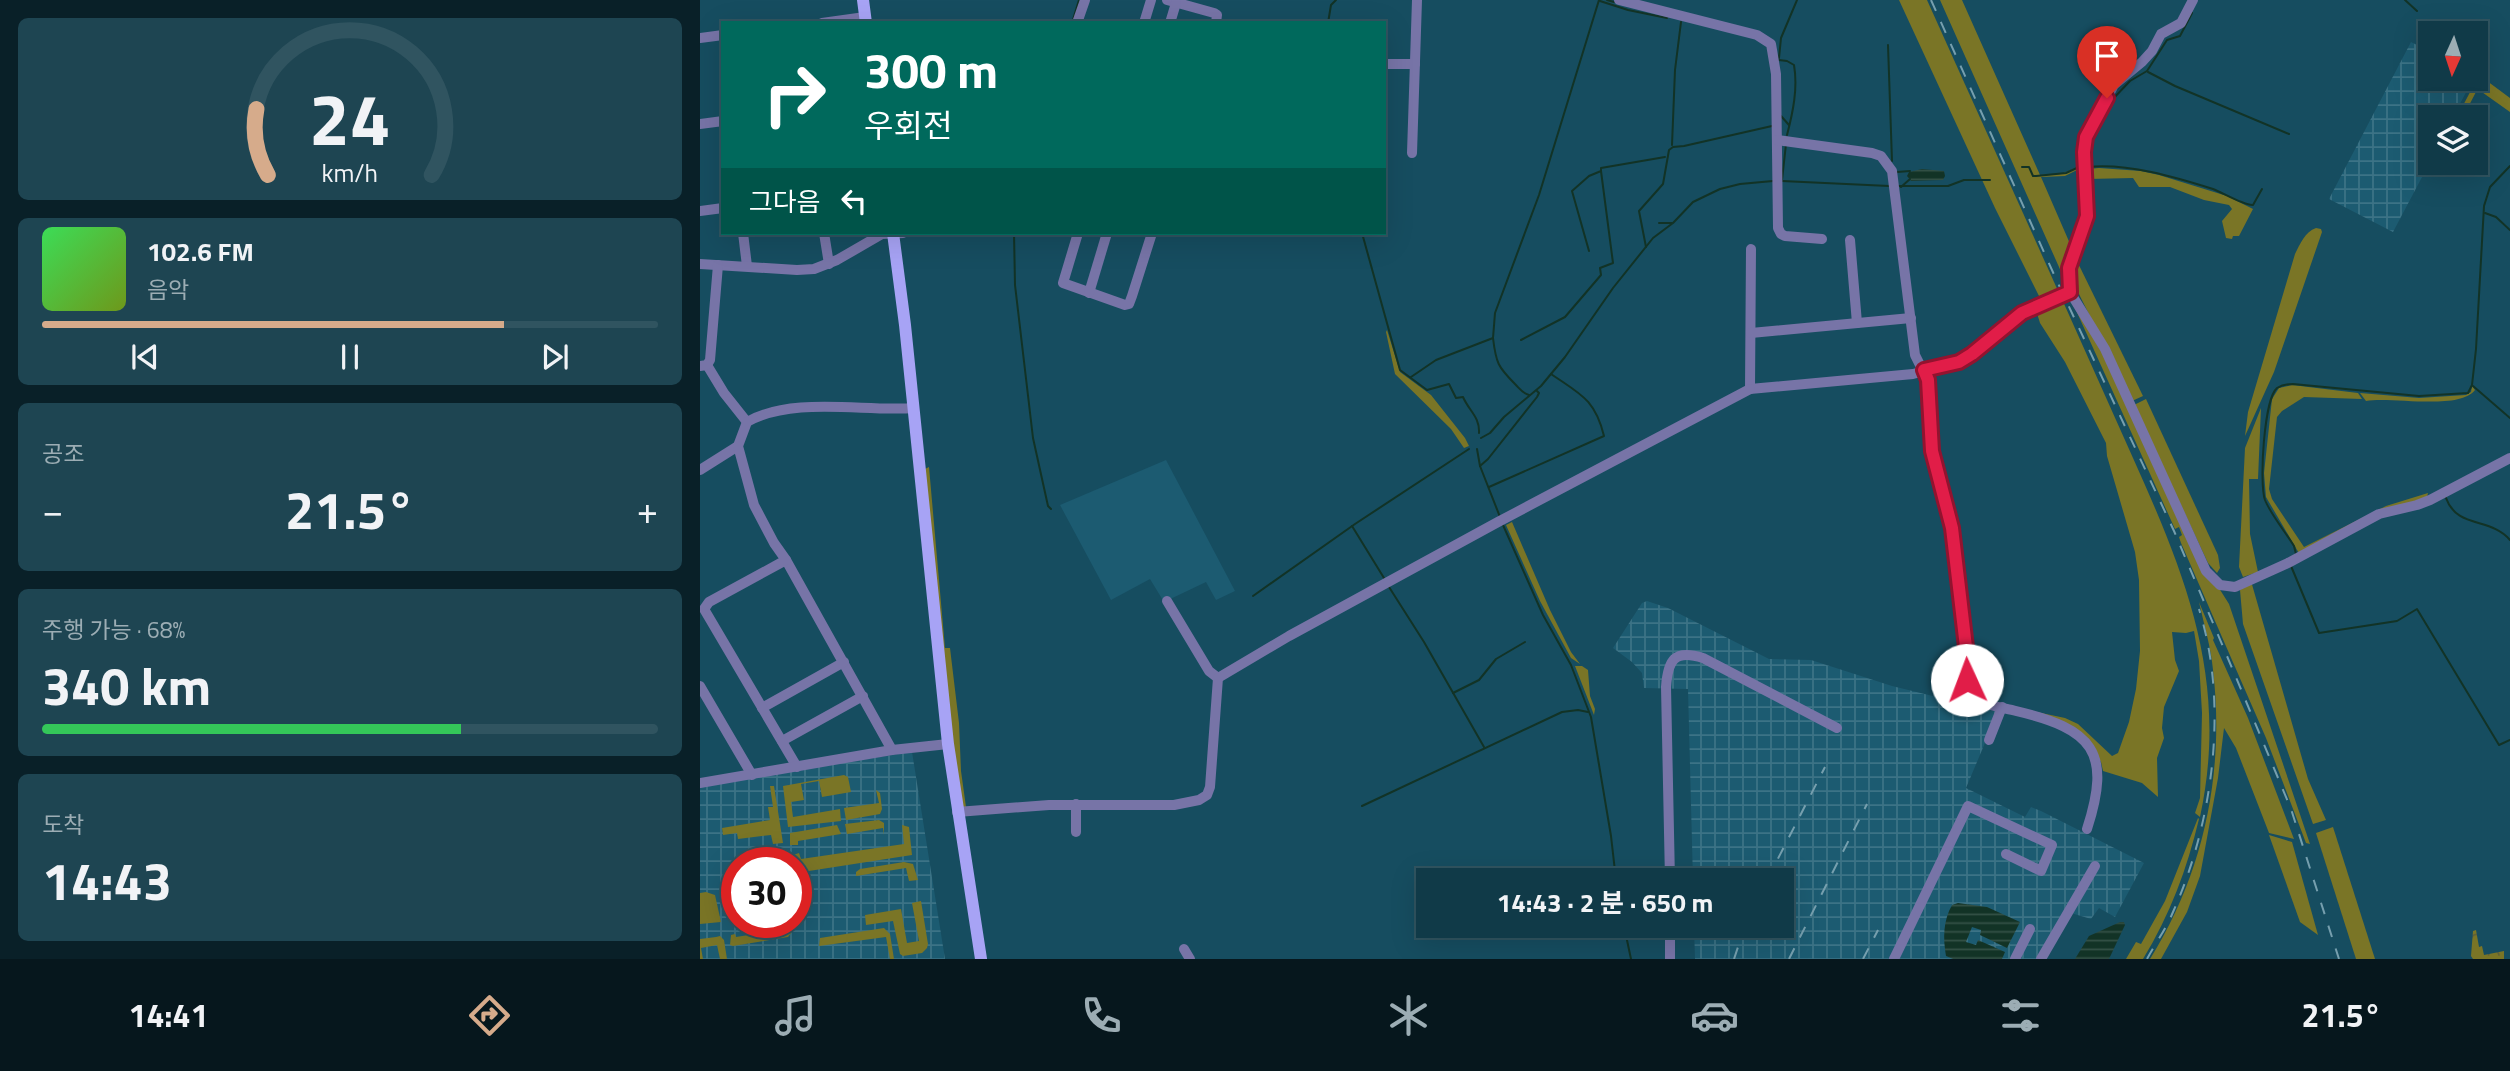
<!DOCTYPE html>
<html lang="ko">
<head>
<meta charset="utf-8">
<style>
  body { margin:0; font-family:"Titillium Web","Noto Sans KR",sans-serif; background:#1e4552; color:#f1f3f6; height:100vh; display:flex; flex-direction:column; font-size:26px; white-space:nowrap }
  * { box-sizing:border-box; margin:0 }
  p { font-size:23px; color:#9cadb4 }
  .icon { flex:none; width:38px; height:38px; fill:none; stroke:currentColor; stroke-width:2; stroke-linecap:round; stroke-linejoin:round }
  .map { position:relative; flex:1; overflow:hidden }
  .drawer { display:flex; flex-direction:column; gap:18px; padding:18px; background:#092028; width:700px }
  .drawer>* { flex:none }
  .guide { position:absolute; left:21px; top:21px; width:665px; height:214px; border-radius:0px; box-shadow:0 7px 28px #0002,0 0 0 2px #305460; background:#00695c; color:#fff; overflow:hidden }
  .needle { width:46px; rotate:183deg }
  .fabs { position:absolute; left:1718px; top:21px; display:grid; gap:14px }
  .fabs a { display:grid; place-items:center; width:70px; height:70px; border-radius:0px; background:#103a48; box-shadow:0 7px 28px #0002,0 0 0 2px #305460; font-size:35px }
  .speed { position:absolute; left:21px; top:847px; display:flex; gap:14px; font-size:35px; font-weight:700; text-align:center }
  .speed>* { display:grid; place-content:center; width:91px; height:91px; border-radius:50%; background:#103a48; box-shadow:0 7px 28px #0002,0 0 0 2px #305460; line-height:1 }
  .speed .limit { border:10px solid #d22; background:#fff; color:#111 }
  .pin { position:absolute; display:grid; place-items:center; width:60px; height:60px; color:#fff; margin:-72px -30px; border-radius:50% 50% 50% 0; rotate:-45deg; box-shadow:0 0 7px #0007 }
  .pin .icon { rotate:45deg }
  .me { position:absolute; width:77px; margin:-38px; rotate:358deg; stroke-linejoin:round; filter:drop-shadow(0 0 5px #0008) }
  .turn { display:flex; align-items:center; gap:24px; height:147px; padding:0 28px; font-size:32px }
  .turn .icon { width:91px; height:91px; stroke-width:2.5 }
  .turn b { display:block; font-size:49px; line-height:60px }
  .then { display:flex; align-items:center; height:66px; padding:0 28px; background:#0003; gap:14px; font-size:26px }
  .big { font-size:52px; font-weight:700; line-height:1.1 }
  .drawer .card { flex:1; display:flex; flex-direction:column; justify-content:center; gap:10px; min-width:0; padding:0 24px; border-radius:10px; background:#1e4552 }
  .drawer .dial { align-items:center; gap:0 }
  .dial svg { height:182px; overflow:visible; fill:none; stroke:#305460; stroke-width:7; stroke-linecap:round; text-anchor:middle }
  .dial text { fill:#f1f3f6; stroke:none }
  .song { display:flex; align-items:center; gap:21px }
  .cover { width:84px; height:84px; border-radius:10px; background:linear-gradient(135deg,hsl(130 70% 55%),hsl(80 70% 35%)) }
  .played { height:7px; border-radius:4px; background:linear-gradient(90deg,#d6ab8b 75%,#305460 75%) }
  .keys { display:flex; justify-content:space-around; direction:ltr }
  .heat { display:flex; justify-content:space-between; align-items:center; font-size:38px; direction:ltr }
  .charge { height:10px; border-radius:5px; background:linear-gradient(90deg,#34c759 68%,#305460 0) }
  .trip { position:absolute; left:716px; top:868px; width:378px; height:70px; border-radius:0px; background:#103a48; box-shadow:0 7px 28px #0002,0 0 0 2px #305460; font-weight:700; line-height:70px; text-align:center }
  .dock { display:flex; height:112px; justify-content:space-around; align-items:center; background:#06171d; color:#9cadb4 }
  .dock .icon { width:49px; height:49px }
  .dock .selected { color:#d6ab8b }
  .dock b { font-size:32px; color:#f1f3f6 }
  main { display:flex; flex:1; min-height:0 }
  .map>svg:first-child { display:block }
</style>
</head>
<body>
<main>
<section class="drawer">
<div class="card dial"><svg viewBox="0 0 100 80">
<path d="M14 69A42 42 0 1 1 86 69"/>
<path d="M14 69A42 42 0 0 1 9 40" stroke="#d6ab8b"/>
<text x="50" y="56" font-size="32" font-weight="700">24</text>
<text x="50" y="72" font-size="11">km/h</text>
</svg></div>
<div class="card">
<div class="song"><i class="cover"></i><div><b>102.6 FM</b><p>음악</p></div></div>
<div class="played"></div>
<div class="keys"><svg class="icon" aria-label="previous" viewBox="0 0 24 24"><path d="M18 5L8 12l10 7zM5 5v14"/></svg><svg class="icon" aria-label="pause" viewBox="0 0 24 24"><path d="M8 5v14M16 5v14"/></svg><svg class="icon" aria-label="next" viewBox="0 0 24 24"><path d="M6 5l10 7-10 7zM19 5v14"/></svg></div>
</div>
<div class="card"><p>공조</p>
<div class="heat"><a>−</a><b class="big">21.5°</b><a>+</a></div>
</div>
<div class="card"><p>주행 가능 · 68%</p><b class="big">340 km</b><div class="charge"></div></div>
<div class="card"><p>도착</p><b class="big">14:43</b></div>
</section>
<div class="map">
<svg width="1810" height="959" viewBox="0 0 1810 959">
  <defs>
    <pattern id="industrial-grid" width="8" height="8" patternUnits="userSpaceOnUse" patternTransform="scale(1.75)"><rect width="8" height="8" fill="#1c5b71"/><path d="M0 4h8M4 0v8" fill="none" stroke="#3c7386"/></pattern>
    <pattern id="forest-crowns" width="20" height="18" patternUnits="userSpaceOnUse" patternTransform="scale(1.75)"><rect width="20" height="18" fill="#7a7526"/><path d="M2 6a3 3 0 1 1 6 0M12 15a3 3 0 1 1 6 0" fill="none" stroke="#5e5f39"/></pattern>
    <pattern id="water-rules" width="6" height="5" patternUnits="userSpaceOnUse" patternTransform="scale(1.75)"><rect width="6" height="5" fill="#123326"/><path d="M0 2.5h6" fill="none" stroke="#345147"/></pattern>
  </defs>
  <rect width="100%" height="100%" fill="#164d60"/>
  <path fill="#1c5b71" d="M466,460L535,591L516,600L506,582L464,602L450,579L411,600L360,505Z"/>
  <g fill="url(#industrial-grid)" fill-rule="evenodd">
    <path d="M1711,42L1731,52V79H1773L1753,117H1731V160L1693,232L1629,199Z"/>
    <path d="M947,601L968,608L1069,659L1111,660L1192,686L1298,712L1266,788L1325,817L1331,807L1341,811L1444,863L1415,917L1399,908L1391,919L1371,913L1346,959H995L994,926H1082V880H993L988,689L944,688L942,673L932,662L913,648L942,603Z"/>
    <path d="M212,752L245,959H0V785ZM37,863H96V922H37Z"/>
  </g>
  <g fill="#7a7526">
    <path d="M1199,0H1227L1359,293L1341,300L1295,208Z"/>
    <path d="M1240,0H1262L1340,175L1361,174L1376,168L1383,167L1365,176L1341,177L1371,246L1367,285Z"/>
    <path d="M1779,75L1810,98V112L1779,90H1777L1763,117H1757Z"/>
    <path d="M1399,168L1441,171L1459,175L1527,196L1553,209L1539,236H1533L1532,239L1526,238L1522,221L1532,209L1529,205L1504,200L1470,187H1439L1433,178L1388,179V169Z"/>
    <path d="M1616,228L1621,229L1622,232L1574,372L1545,436L1548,412L1595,254C1600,244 1605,232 1616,228Z"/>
    <path d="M1375,257L1443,396L1432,401L1376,288L1373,276Z"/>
    <path d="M1361,297C1385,351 1409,404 1433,458C1487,578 1529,682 1500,817L1495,813L1500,798L1502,713L1499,661L1494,631L1486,633L1472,632L1475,660L1479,671L1464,707L1462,728L1464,738L1457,758L1458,797L1442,783L1403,771L1401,762L1380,733L1284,701L1365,718L1378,724L1412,756L1418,753L1429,722L1436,689L1440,651L1439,580L1435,552L1407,456L1406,443L1365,362L1340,323L1336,310Z"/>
    <path d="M1370,297L1390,327L1517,585L1529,604L1610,844L1606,843L1566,738L1481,543L1479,537L1482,535L1479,527L1475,529Z"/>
    <path d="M687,330L700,372L731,395L765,438L769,446L764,448L751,429L695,374L686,332Z"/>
    <path d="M1592,385L1658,393L1662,399L1604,397L1582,411L1577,417L1569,489L1572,499L1604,547L1686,506L1728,493L1727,497L1600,555L1566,497L1564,473L1572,399L1579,388Z"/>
    <path d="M1772,386L1775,390C1759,411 1691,396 1666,401L1660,393L1719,398L1766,395L1771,392Z"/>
    <path d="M1446,399L1518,555L1520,568L1517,573L1508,563L1434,405Z"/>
    <path d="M1561,408L1558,479H1549L1550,534L1558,572L1543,577L1539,567L1545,448Z"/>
    <path d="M229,467L245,648H250L259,723L261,771L266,807L262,808L252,738L225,469Z"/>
    <path d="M812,522L850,610L871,652L880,664L871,658L840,601L806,525Z"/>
    <path d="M1551,581L1608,779L1626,820L1613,824L1543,624L1540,590Z"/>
    <path d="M1499,602L1514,638L1513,640L1548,718L1594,839L1569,833L1536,748L1524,728L1518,778L1500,876L1487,912L1461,959H1450C1504,873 1525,771 1513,670C1511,647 1504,625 1499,602Z"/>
    <path d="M875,666H882L888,670L890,696L895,709L894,715Z"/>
    <path d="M144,775L148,777L151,792L122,797L119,781L101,784L104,800L91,802L93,817L140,809L141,821L88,827L83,786Z"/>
    <path d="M70,786H74L83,843L73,844L71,835L38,839L37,833L23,835L22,828L70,820L68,807H73Z"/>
    <path d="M176,790L180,793L182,809L180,814L146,820L144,808L179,803Z"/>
    <path d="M1498,818L1499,819C1487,869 1470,915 1443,959H1426L1436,942L1441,944L1465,901Z"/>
    <path d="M179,820L184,823V835L183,828L147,834L145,824Z"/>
    <path d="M137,825L141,834L98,841V845H90V833Z"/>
    <path d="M202,825L209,827L212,855L96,873V863H93V855L99,853L101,859L204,844Z"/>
    <path d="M1633,827L1675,959H1656L1616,833Z"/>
    <path d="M1569,835L1592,842L1618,935L1600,922Z"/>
    <path d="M204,862L213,864L218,880L209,881L206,868L156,876V872L160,869Z"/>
    <path d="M6,892L15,895L21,922L0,924V893Z"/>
    <path d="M221,901L228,944L227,948L222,953L203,956L200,954L193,921L166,925L165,915L201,909L207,943L219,941L212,903Z"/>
    <path d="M87,922H96V927L88,937L33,946L30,945L31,935L35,934L36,937L87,929Z"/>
    <path d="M184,928L190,934L194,959H190L186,937L119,946L120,938Z"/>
    <path d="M16,937L20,936L24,940L27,959H20L17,945L1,948L3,959H0V939Z"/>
  </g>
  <path fill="url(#forest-crowns)" d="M1776,930L1779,947L1782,946L1784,955L1804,951V959H1773L1771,956L1773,931Z"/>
  <g fill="url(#water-rules)">
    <path d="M1222,169L1244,171L1245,176L1243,180L1211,181L1207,176L1209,172Z"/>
    <path d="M1258,903L1287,907L1320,922L1307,948L1280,935L1281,930L1272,927L1266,942L1276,945L1278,940L1305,952L1302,959H1253L1246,956C1243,938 1243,921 1252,905Z"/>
    <path d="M1420,922H1424L1425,925L1409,959H1375L1389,936Z"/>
  </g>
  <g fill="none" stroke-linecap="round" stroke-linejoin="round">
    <g stroke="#123326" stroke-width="2">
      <path d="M907,0L914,2"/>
      <path d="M1705,0L1717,11"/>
      <path d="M900,1L928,10L967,18"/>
      <path d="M372,23L379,0"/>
      <path d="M628,23L631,5L636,0"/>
      <path d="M1188,45L1192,161"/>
      <path d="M1079,58L1081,38L1097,0"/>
      <path d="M1079,60L1087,61L1094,65C1098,88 1093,112 1087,135"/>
      <path d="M1448,72L1475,86L1589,134"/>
      <path d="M1411,101L1430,81L1447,71L1467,40L1480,36L1492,13"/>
      <path d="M1081,116L1089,125"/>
      <path d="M972,145L975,70L981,22"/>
      <path d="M1322,167H1329L1333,176H1336L1366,173L1379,167"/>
      <path d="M1388,167C1428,163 1475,177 1513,189C1523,193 1545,206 1553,205L1562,189"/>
      <path d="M1197,172L1210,171"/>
      <path d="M1082,180L1086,144"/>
      <path d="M1082,181L1189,186"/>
      <path d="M1198,186H1248L1264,180H1290"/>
      <path d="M1201,187L1210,179"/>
      <path d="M1785,213L1796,217L1810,230"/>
      <path d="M959,223H972"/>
      <path d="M314,233L315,285L333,438L348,506L351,509"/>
      <path d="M662,233L700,370L727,390L749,384L756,398L763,397C769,411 780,417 779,433"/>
      <path d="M946,247L939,211L963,184L969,150L973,147L984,146L1072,126"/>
      <path d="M889,251L872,191L889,176L901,171V168L965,157"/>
      <path d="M793,338C796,363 798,367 815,384C820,389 822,393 829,395"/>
      <path d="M821,340L865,317L901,275L900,268L913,263L901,171"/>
      <path d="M711,377L736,360L793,338L795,313L839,195L899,0"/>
      <path d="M1773,386L1810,418"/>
      <path d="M781,438L790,433L804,417L841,386L865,357L913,288L953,238L973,223L993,202L1020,189L1040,184L1073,181"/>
      <path d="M777,449L780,466L800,517"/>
      <path d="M780,466L788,459L837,397L839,393L837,391"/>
      <path d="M789,487L904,436C895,399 880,394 851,374"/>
      <path d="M1746,498C1757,529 1791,517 1810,540"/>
      <path d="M803,525L843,615L871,665L891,717L911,836L916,880"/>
      <path d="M652,526L684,578"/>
      <path d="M1596,554L1594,546C1586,533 1570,513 1565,500C1559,483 1564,399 1577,388C1582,385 1588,384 1593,384L1719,396L1768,393L1772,385L1776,349L1784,206L1790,187L1810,166"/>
      <path d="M1591,566L1619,633L1697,621L1717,609L1799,745L1810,740"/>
      <path d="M689,587L724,642L784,747"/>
      <path d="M553,596L655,524L769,449"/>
      <path d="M753,693L779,680L796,659L825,642"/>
      <path d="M662,806L862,712L878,710L888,712"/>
      <path d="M924,926L931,959"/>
    </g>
    <g stroke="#7774a7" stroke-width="10">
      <path d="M467,0L514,13L517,15L516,23"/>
      <path d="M919,0L1057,35L1071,44L1076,74L1078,228L1081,234L1085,236L1122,239"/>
      <path d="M122,23L165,17"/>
      <path d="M377,23L385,0"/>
      <path d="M444,23L451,0"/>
      <path d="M470,23L476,3"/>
      <path d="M0,38L23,35"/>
      <path d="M684,64H715"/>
      <path d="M0,124L23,121"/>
      <path d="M1077,140L1172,153L1181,156L1192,171L1215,355L1228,381L1232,451L1252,528L1266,647L1269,695C1282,705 1300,707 1316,711C1393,729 1412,752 1387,829"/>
      <path d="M712,153L717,0"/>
      <path d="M0,211L23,208"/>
      <path d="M43,233L47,266"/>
      <path d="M124,233L129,264"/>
      <path d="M378,233L363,283L425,305L429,304L432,296L452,233"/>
      <path d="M1150,240L1157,323"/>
      <path d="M1051,249L1050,389L1213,374L1259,362L1272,354L1322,313L1370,292L1369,268L1387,216L1384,152L1386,137L1414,85L1442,62L1452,51L1461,34L1481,23L1493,0"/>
      <path d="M0,264L97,270L114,269L137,260L182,234L203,233"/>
      <path d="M1370,292L1405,349L1506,571L1520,585L1535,587L1588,563L1679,514L1717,505L1730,500L1810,458"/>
      <path d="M389,293L407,233"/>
      <path d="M1051,333L1211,318"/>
      <path d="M7,365L24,393L47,422"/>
      <path d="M0,366L7,365L10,360L18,265"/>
      <path d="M0,470L38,446"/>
      <path d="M86,560L192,750"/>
      <path d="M467,601L509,671L518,678"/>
      <path d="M0,686L52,775"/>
      <path d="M62,708L144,662"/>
      <path d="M1289,740L1302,707"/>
      <path d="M82,741L163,696"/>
      <path d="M97,767L4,609L9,602L86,560L74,543L54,505L38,446L47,422C93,396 164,412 214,408"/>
      <path d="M0,783L192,750L248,744"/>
      <path d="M376,804V832"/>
      <path d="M257,812L349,805H474L499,800L507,795L510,787L518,678L589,636L798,522L1050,389"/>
      <path d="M970,880L966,687C968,660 974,649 1003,658L1137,728"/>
      <path d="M484,949L490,959"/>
      <path d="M970,959V926"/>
      <path d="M1194,959L1268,806L1352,845L1341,871L1306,854"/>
      <path d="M1315,959L1330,929"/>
      <path d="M1341,959L1395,866"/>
    </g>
    <g stroke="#a7a3f5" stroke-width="12">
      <path d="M163,0L166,23"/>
      <path d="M193,233L205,325L248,744L281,959"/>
    </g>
    <g stroke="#769fae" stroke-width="2" stroke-dasharray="12 12" stroke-linecap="butt">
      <path d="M1231,0L1356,279L1474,531L1535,675L1591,809L1639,959"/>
      <path d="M1067,880L1125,767"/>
      <path d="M1034,959L1045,926"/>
      <path d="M1089,959L1167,804"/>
      <path d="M1163,959L1178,930"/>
      <path d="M1447,959C1455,944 1466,929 1473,912C1513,823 1529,704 1499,609"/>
    </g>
  </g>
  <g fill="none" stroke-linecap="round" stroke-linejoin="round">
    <defs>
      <path id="route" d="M1267,680L1266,647L1252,528L1232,451L1228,380L1224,370L1259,362L1272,354L1322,313L1370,292L1369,268L1387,216L1384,152L1386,137L1407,98"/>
    </defs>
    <use href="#route" stroke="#92132f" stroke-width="18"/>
    <use href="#route" stroke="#e11d48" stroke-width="12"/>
  </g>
</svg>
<div class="fabs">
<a><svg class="needle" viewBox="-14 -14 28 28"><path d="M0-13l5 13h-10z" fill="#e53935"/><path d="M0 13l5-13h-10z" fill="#9cadb4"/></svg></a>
<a><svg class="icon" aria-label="layers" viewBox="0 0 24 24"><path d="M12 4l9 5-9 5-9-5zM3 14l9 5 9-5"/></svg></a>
</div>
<div class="speed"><div class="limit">30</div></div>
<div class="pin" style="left:1407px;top:98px;background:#d93025"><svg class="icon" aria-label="arrive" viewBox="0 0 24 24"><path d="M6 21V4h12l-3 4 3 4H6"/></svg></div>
<svg class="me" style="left:1267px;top:680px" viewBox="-20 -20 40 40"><circle r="19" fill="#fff"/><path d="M0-13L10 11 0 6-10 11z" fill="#e11d48"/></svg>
<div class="trip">14:43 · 2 분 · 650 m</div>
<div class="guide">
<div class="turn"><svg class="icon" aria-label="right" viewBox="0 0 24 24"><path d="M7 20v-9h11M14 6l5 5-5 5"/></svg><div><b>300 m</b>우회전</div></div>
<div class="then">그다음<svg class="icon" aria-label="left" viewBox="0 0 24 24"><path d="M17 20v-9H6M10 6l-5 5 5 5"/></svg></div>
</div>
</div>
</main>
<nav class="dock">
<b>14:41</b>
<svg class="icon selected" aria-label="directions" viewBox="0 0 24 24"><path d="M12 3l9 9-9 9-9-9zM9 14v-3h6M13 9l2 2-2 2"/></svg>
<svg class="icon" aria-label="music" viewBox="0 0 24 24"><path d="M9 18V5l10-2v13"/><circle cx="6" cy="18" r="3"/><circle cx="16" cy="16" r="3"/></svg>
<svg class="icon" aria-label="phone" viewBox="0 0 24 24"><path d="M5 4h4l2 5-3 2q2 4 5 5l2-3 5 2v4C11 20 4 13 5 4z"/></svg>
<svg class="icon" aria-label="climate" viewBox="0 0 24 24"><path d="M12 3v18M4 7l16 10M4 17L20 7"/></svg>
<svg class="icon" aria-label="car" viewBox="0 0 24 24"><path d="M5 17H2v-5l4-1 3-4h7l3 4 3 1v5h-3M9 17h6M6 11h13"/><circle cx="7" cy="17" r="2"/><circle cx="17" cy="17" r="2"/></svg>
<svg class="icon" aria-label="filters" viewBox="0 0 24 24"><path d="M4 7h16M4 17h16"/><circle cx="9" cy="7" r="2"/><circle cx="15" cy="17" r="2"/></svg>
<b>21.5°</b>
</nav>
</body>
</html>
